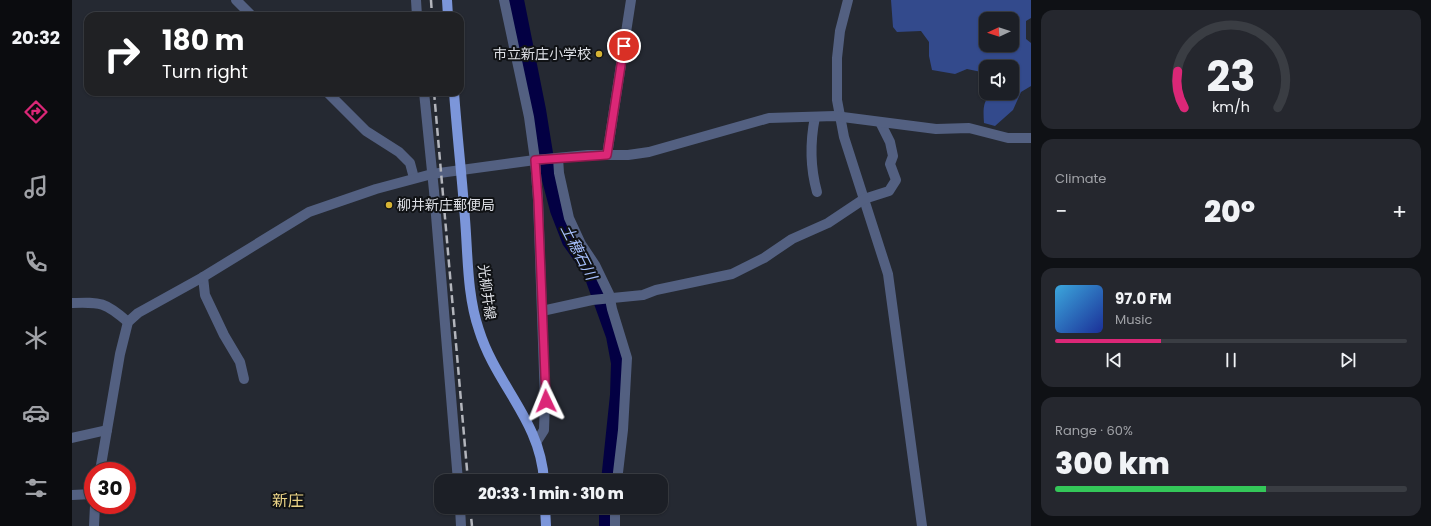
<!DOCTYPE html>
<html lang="en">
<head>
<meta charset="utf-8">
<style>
  body { margin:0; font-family:Poppins,"Noto Sans JP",sans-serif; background:#25272e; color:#f1f3f6; height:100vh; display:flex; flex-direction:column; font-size:15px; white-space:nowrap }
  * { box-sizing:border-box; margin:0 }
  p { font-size:13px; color:#a0a2a7 }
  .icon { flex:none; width:22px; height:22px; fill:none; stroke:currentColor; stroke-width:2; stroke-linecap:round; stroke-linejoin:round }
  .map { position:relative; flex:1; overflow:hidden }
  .side { display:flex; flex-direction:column; gap:10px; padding:10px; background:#0f1115; width:400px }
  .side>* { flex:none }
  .guide { position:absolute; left:12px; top:12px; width:380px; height:84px; border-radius:12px; box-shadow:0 1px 3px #0004,0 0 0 1px #3a3d43; background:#202124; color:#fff; overflow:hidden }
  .needle { width:26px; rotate:266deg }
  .fabs { position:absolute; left:907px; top:12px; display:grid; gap:8px }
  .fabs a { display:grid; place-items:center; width:40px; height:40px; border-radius:8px; background:#1c1f26; box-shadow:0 1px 3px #0004,0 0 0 1px #3a3d43; font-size:20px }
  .speed { position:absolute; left:12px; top:462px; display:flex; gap:8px; font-size:20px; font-weight:700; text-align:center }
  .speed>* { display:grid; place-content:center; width:52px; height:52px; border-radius:50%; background:#1c1f26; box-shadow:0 1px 3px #0004,0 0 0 1px #3a3d43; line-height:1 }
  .speed .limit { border:6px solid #d22; background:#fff; color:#111 }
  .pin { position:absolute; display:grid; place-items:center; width:34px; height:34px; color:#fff; margin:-17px; border:2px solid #fff; border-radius:50%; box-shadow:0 1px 4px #0007 }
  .me { position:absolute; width:44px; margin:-22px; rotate:358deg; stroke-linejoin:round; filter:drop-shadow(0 0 3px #0008) }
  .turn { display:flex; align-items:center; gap:14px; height:84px; padding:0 12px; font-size:18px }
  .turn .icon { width:52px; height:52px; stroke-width:2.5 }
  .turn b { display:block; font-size:28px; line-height:34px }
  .big { font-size:30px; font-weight:800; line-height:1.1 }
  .side .card { flex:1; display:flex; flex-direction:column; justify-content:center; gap:6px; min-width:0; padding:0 14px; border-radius:12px; background:#25272e }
  .side .dial { align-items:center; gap:0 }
  .dial svg { height:104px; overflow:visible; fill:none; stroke:#3a3d43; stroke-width:7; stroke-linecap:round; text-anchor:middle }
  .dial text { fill:#f1f3f6; stroke:none }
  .song { display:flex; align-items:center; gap:12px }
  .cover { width:48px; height:48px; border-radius:6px; background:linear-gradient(135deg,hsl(200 70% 55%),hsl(230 70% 35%)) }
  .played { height:4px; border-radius:2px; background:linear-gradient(90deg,#db2777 30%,#3a3d43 30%) }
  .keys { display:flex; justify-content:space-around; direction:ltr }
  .heat { display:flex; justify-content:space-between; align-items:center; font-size:22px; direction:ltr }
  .charge { height:6px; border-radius:3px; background:linear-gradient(90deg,#34c759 60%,#3a3d43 0) }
  .trip { position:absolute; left:362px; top:474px; width:234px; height:40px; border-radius:12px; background:#1c1f26; box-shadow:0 1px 3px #0004,0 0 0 1px #3a3d43; font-weight:800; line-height:40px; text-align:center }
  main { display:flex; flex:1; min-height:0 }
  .tabs { display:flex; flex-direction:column; width:72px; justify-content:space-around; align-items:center; background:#0b0c0f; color:#a0a2a7 }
  .tabs .icon { width:28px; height:28px }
  .tabs .active { color:#db2777 }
  .tabs b { font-size:18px; color:#f1f3f6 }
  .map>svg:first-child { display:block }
</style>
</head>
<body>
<main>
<nav class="tabs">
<b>20:32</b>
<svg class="icon active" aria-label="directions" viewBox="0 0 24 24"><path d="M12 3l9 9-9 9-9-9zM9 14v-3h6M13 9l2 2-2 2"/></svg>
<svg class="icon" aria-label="music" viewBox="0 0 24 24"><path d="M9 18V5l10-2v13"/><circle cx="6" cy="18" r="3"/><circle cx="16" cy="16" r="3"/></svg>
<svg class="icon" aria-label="phone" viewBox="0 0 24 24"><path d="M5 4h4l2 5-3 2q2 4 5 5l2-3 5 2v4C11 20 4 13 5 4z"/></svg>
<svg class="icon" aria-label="climate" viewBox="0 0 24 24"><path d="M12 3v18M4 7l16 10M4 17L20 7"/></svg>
<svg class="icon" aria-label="car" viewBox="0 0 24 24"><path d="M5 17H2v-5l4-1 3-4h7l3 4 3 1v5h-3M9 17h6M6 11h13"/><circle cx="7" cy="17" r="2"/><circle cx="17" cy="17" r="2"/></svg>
<svg class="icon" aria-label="filters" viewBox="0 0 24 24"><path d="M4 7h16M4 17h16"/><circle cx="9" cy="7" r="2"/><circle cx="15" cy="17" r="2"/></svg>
</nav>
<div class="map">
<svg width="959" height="526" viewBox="0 0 959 526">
  <rect width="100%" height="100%" fill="#252932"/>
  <path fill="#334a8c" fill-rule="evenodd" d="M819,0H959V18L954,21V39L959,43V86L949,92L941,110L923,126L912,123C910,98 914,93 940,93V67H914V73L895,69L883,74L860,70L857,56V42L849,31L825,32L821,27ZM914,19H940V45H914Z"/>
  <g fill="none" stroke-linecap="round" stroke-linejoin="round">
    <g stroke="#030043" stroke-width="16">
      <path d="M444,0L466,110L476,172L486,210L498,241L518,269L542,336L547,363L546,395L537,481"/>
      <path d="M535,526V507"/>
    </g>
    <g stroke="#536081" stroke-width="10">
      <path d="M164,0L180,16"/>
      <path d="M344,0L345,16"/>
      <path d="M432,0L457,117L463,160L466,200L473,401L472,430L465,441"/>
      <path d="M776,0L768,31L765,58V100L772,137L816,274L850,526"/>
      <path d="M255,92L294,131L327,152L338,163L342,178"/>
      <path d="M352,92L362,191L386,481"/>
      <path d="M743,117C738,142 738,167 745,192"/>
      <path d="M535,155L559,0"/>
      <path d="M486,158L487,173L497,218L509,244L523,265L537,294L540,309L555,358L551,430L545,481"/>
      <path d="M131,277L133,295L152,335L168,362L172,379"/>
      <path d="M0,303C29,302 33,302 56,322"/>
      <path d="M470,311L520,300L571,295L584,290L660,274L692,258L720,239L756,223L792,199L817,191L824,180L818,164L821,156L818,142L808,122"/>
      <path d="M0,438L35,430"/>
      <path d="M28,471L48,354L56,322L66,313L131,277L237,212L304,189L360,174L463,160L516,155H556L577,152L697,118L763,116L864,129L897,128L936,138H959"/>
      <path d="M0,495L21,494"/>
      <path d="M388,507L389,526"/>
      <path d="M22,526L23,505"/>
      <path d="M543,526V507"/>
    </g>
    <g stroke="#7c96da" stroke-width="10">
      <path d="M375,0L376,16"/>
      <path d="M382,92C385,134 390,177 393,219C396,256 395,295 407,330C424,385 469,421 472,481"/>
      <path d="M473,507L474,526"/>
    </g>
    <g stroke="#b3b5bc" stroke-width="2.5" stroke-dasharray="8 4" stroke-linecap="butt">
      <path d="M359,0L360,16"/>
      <path d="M362,92L396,481"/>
      <path d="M398,507L400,526"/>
    </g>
  </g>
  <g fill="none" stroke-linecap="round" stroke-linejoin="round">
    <defs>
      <path id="route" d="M474,401L466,200L463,160L535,155L552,46"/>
    </defs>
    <use href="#route" stroke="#8e194d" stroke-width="10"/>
    <use href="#route" stroke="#db2777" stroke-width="7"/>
  </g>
  <g fill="#d7b434" stroke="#101215" stroke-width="1.5">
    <circle cx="527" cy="54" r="4"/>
    <circle cx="317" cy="205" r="4"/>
  </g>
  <g text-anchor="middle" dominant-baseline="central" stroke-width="4" stroke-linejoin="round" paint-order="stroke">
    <g font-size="14" fill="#dddfe5" stroke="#101215" text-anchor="end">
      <text x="519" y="54">市立新庄小学校</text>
      <text x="325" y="205" text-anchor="start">柳井新庄郵便局</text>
    </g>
    <g font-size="14" fill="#dddfe5" stroke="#101215">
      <text transform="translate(415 292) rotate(82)">光柳井線</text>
    </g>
    <g font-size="15" font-style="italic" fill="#a7c0fd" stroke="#101215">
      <text transform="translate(507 252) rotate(63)">土穂石川</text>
    </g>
    <g font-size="16" fill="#ead386" stroke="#101215">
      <text x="216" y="500">新庄</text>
    </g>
  </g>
</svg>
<div class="fabs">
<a><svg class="needle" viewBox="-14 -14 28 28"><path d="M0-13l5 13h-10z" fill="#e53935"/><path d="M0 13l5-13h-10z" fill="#a0a2a7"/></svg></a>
<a><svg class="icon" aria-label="sound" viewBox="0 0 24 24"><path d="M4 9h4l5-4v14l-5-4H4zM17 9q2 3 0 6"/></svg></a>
</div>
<div class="speed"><div class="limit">30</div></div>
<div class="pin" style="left:552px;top:46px;background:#d93025"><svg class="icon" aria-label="arrive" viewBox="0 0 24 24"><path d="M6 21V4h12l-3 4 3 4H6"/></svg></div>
<svg class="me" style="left:474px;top:401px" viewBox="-20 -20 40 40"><path d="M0-17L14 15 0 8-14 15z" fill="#db2777" stroke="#fff" stroke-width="4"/></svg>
<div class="trip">20:33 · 1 min · 310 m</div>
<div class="guide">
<div class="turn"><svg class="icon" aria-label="right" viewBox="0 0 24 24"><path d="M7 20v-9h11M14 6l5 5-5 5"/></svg><div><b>180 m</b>Turn right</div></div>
</div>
</div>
<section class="side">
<div class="card dial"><svg viewBox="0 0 100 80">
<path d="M14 69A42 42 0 1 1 86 69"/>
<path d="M14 69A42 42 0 0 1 9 41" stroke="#db2777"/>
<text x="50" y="56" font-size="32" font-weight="700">23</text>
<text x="50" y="72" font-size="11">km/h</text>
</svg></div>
<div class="card"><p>Climate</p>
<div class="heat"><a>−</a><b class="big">20°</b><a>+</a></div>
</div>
<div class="card">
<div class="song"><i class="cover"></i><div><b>97.0 FM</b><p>Music</p></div></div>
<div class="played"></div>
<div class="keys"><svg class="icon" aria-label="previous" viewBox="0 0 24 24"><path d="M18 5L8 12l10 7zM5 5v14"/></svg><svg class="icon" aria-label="pause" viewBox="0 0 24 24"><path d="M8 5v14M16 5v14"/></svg><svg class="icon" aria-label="next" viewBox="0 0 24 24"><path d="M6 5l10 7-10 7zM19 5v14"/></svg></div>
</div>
<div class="card"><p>Range · 60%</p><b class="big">300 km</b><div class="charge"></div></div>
</section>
</main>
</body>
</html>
